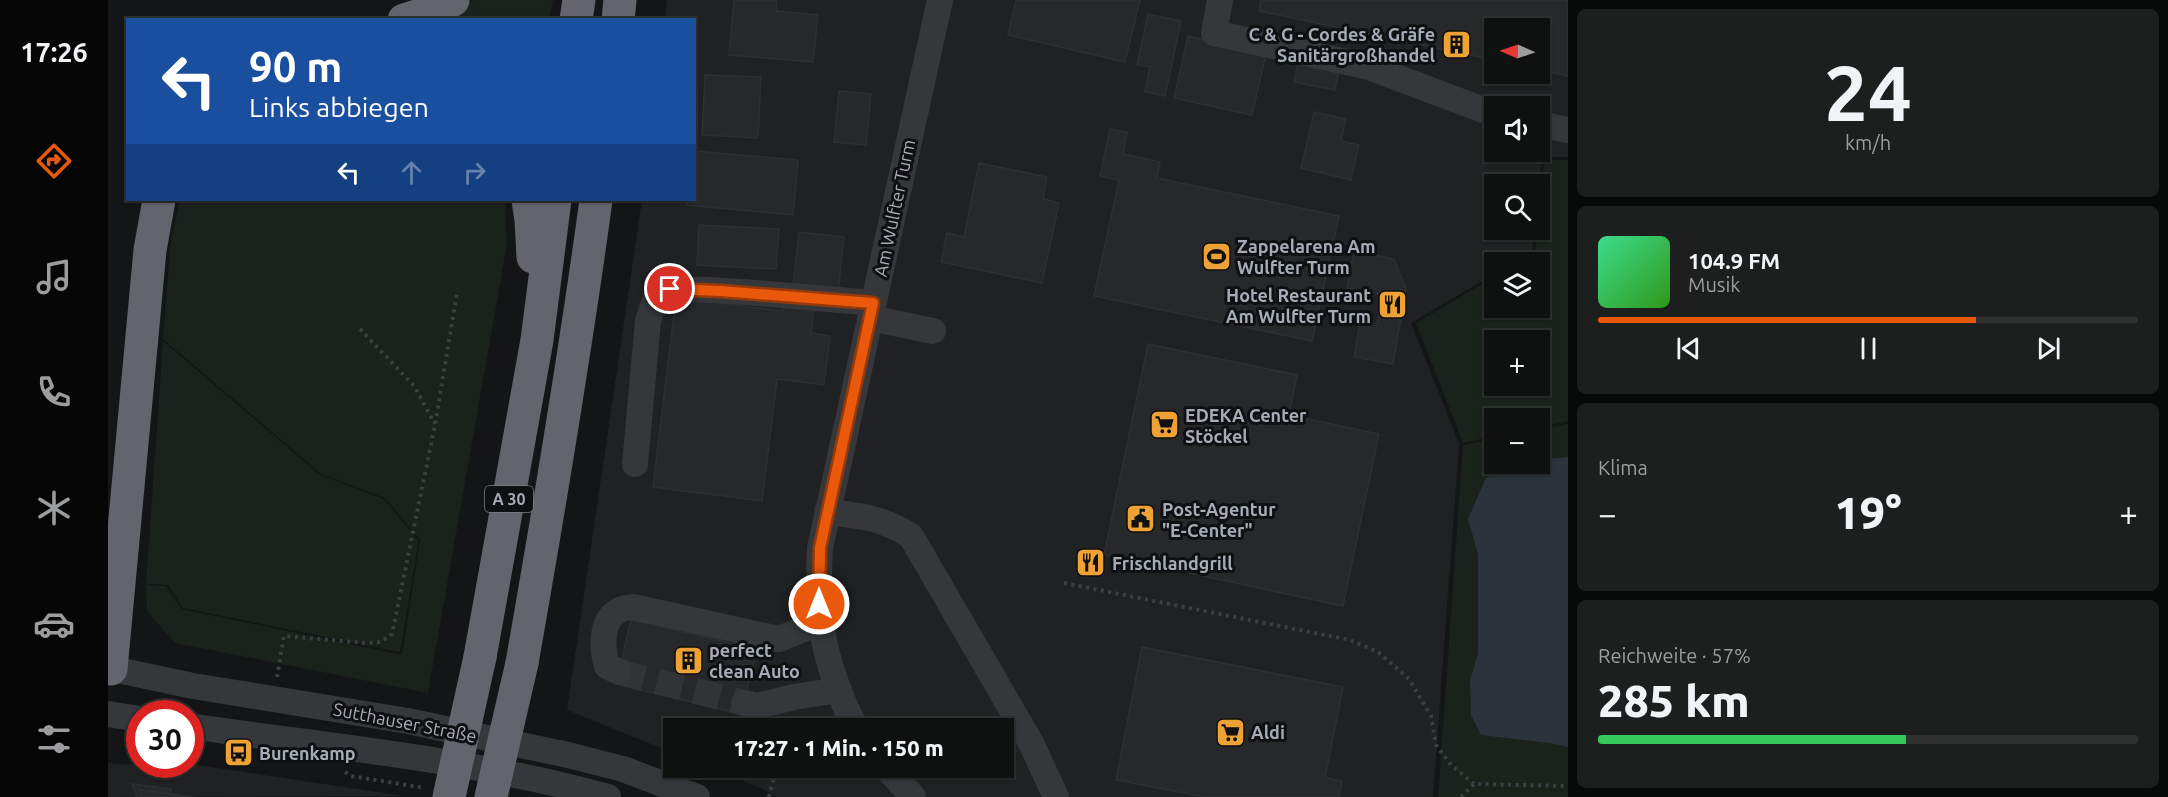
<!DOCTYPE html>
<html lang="de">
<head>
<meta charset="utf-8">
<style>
  body { margin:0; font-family:Ubuntu,sans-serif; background:#1d1e1e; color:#f1f3f6; height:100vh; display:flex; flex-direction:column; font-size:22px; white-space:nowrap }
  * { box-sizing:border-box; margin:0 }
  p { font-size:20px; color:#9b9d9f }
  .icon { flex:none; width:33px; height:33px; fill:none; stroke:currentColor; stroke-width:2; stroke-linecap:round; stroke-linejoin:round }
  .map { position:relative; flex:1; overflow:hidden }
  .sheet { display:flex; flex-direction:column; gap:9px; padding:9px; background:#080909; width:600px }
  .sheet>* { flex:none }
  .top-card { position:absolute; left:18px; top:18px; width:570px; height:183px; border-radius:0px; box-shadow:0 2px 4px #0004,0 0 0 2px #2f3030; background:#1a4fa0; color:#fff; overflow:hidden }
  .needle { width:39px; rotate:272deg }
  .buttons { position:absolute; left:1376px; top:18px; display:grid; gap:12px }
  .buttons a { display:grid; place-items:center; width:66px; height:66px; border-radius:0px; background:#0f1010; box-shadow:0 2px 4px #0004,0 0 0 2px #2f3030; font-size:30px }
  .speed { position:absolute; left:18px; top:700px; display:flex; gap:12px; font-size:30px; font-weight:700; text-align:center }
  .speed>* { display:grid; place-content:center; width:78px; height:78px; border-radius:50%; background:#0f1010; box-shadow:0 2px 4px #0004,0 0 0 2px #2f3030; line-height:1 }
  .speed .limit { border:9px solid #d22; background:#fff; color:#111 }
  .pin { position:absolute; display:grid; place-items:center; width:51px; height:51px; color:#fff; margin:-26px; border:3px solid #fff; border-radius:50%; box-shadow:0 2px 6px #0007 }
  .me { position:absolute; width:66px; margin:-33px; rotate:0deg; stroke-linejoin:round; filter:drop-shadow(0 0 4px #0008) }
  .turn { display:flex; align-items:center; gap:21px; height:126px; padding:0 24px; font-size:27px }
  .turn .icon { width:78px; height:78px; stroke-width:2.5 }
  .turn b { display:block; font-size:42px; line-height:51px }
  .lanes { display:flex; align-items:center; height:57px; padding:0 24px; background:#0003; justify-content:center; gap:30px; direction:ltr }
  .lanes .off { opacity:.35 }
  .big { font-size:45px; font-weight:800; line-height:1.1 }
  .sheet .widget { flex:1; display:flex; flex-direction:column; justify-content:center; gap:9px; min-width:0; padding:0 21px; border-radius:9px; background:#1d1e1e }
  .sheet .dial { align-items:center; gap:0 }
  .dial b { font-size:78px; line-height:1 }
  .song { display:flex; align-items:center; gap:18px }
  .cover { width:72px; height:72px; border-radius:9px; background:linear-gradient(135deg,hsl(150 70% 55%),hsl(110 70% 35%)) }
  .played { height:6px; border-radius:3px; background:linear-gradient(90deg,#ea580c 70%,#2f3030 70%) }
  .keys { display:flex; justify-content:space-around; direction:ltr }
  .heat { display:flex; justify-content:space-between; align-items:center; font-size:33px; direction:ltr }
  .charge { height:9px; border-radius:4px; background:linear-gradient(90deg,#34c759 57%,#2f3030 0) }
  .trip { position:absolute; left:555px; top:718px; width:351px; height:60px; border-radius:0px; background:#0f1010; box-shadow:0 2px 4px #0004,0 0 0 2px #2f3030; font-weight:800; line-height:60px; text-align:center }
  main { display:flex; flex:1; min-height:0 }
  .dock { display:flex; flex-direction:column; width:108px; justify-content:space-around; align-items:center; background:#060606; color:#9b9d9f }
  .dock .icon { width:42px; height:42px }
  .dock .active { color:#ea580c }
  .dock b { font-size:27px; color:#f1f3f6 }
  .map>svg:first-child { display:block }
</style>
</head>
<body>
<main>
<nav class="dock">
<b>17:26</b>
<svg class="icon active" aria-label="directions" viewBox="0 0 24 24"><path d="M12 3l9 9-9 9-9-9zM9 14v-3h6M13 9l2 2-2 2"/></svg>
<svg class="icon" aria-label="music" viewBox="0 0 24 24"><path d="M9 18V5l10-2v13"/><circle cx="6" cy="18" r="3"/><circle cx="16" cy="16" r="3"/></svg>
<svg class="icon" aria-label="phone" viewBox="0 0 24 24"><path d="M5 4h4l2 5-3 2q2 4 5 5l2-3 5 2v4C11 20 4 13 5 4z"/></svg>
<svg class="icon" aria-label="climate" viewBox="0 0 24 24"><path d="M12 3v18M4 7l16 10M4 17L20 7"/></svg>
<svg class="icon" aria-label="car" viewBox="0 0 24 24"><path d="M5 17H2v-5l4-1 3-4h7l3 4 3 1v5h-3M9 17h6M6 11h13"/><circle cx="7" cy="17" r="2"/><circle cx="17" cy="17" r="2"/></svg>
<svg class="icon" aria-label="filters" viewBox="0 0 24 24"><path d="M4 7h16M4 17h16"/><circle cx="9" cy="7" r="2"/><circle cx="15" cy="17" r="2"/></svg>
</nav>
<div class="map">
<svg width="1460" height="797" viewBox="0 0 1460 797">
  <rect width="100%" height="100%" fill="#141516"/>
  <g fill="#202123" fill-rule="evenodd">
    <path d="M559,0H1460V157H1434L1431,186L1386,184V230H1426L1424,251L1405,262H1386V274L1303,323L1351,444L1325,797H669L655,789L604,768H896V729H566L565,753L459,710L534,200H586V20L557,19ZM1386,28H1431V74H1386ZM1386,106H1431V152H1386Z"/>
    <path d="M0,763L23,765L31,763L32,765L83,764L296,796L0,797Z"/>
  </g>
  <g fill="#1b211b" fill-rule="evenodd">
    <path d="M366,0H445L442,19L332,20Z"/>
    <path d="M1436,160H1460V421L1431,427V418H1386V436L1355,443L1308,323L1386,277V308H1431V262H1411L1427,253L1429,230H1431ZM1386,340H1431V386H1386Z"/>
    <path d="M72,200H397L399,244L320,693L67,643L39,611L38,585L58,586L74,609L294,655L312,540L277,498L213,474L55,339L63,239Z"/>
    <path d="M55,341L211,474L276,499L311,541L292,652L75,608L60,585L38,584Z"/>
    <path d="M1460,424V797H1330L1355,445L1386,439V464H1431V430Z"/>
  </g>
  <path fill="#2b343a" d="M1460,457V747L1442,743L1373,735L1363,715L1362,681L1370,653V554L1360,519L1378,478L1403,464H1431V460Z"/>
  <g fill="#27282a" stroke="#2e2f32" stroke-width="1.5">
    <path d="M626,0H669L668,11L710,15L705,62L621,55Z"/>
    <path d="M908,0H1032L1017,62L900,35Z"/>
    <path d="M1153,0H1460V76L1431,70V28H1386V60L1151,11Z"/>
    <path d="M1040,14L1073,21L1057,96L1037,92L1042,67L1029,65Z"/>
    <path d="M1080,36L1158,53L1144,115L1066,98Z"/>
    <path d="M1190,63L1231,71L1227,90L1186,82Z"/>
    <path d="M597,75L653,77L650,138L594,135Z"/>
    <path d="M731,91L763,94L758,145L726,142Z"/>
    <path d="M1206,112L1238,119L1233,141L1251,145L1243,180L1193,168Z"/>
    <path d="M1002,129L1019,132L1015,154L1052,162L1049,178L1231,216L1204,341L986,296L1011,180L992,176Z"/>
    <path d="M586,151L690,160L685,215L579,205V200H586Z"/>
    <path d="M871,163L939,177L935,199L951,203L934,283L833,262L839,233L856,237Z"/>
    <path d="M591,225L671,229L668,269L589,265Z"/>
    <path d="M691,232L736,237L730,292L685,288Z"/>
    <path d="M1246,251L1286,259L1298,289L1285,364L1246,357L1252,323L1269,326L1274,294L1239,288Z"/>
    <path d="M568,298L675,311L676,304L706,308L703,333L722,336L716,385L669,379L654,501L545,487Z"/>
    <path d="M1040,344L1189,375L1181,415L1271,434L1235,606L996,555Z"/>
    <path d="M523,620L649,649L633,714L508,684Z"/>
    <path d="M1034,647L1235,687L1217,778L1234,781L1231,797H1097L1008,780Z"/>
    <path d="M24,784L63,789L62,794L32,790L34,797H29Z"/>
    <path d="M32,790L62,794L85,797H34Z"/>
  </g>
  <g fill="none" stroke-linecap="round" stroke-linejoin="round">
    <path stroke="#313336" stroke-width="26" stroke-dasharray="26 13" stroke-linecap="butt" d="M511,672L636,703"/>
    <g stroke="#3b3e42" stroke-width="4" stroke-dasharray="3 4.5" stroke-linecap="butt">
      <path d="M252,329L306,386L327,424"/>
      <path d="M956,583L1242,640L1270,652L1301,679L1323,716L1328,745L1343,765L1366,784"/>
      <path d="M169,677L176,636L258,643L273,642L284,634L327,425L349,293"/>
      <path d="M52,765L55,779"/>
      <path d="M237,772L243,776L317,788"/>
      <path d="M661,797L668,768"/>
      <path d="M1353,797L1366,784L1460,786"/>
    </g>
    <g stroke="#35373b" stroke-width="26">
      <path d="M1112,0L1106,33L1261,67L1386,114"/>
      <path d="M1431,124L1460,130"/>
      <path d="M762,318L825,331"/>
      <path d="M527,464L540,321C543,313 546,298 553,292C567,283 737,301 765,303"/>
      <path d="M719,512C754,516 772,517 803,536L923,743L948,797"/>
      <path d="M0,668L85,686L300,721L460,755L515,769L589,797"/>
      <path d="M511,672L499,666C494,650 492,621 510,611C514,608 521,608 525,607L671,639L711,623"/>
      <path d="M636,703L649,706L686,697L731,690"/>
      <path d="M0,714L32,719"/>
      <path d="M82,726C222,747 364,759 500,797"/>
      <path d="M749,729C741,717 736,704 731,691C711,640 709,602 712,548L832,0"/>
      <path d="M779,768L805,797"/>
    </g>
    <g stroke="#62656c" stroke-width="33">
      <path d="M296,20L325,11L345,0"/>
      <path d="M468,20L471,0"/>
      <path d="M510,20L512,0"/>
      <path d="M420,200L423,220L425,257"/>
      <path d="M372,657L429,340L447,200"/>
      <path d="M414,663C441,509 467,355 488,200"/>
      <path d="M3,669L42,250L51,200"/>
    </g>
    <g stroke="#62656c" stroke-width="33">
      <path d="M341,797L372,657"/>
      <path d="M383,797L414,663"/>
    </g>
  </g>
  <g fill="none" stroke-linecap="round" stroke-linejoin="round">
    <defs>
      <path id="route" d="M562,289L612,291L765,303L712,548L711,604"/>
    </defs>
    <use href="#route" stroke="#983908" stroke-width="15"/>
    <use href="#route" stroke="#ea580c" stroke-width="10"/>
  </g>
  <defs>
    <symbol id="building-square" viewBox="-11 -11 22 22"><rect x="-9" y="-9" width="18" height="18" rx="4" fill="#eea135" stroke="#0f1011"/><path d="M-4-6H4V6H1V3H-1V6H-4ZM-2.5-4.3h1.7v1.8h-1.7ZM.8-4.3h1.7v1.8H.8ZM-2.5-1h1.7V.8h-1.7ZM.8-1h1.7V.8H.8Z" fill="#111"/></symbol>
    <symbol id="stadium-square" viewBox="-11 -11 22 22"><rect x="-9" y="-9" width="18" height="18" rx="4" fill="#eea135" stroke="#0f1011"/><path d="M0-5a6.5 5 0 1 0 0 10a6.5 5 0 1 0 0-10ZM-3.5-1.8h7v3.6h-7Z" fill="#111"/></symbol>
    <symbol id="restaurant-square" viewBox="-11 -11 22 22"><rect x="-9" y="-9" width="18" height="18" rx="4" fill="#eea135" stroke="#0f1011"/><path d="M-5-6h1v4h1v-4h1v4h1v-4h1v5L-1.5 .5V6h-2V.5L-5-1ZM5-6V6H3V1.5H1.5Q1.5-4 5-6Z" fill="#111"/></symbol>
    <symbol id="supermarket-square" viewBox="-11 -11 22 22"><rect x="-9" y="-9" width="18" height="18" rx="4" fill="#eea135" stroke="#0f1011"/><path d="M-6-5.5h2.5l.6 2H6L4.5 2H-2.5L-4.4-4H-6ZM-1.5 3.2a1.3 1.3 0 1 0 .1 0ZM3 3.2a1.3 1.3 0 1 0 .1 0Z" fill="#111"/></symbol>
    <symbol id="civic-square" viewBox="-11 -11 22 22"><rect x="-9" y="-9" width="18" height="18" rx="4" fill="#eea135" stroke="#0f1011"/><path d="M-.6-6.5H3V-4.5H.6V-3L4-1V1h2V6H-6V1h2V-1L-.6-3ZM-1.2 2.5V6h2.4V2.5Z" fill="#111"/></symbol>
    <symbol id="bus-square" viewBox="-11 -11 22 22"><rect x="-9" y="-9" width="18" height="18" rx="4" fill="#eea135" stroke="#0f1011"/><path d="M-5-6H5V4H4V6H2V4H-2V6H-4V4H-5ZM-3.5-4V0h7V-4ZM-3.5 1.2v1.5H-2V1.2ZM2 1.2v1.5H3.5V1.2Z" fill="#111"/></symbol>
  </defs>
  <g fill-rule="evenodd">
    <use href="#building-square" x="1332" y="28" width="33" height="33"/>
    <use href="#stadium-square" x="1092" y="240" width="33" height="33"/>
    <use href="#restaurant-square" x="1268" y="288" width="33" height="33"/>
    <use href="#supermarket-square" x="1040" y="408" width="33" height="33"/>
    <use href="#civic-square" x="1016" y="502" width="33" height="33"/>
    <use href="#restaurant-square" x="966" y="546" width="33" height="33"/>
    <use href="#building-square" x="564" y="644" width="33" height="33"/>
    <use href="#supermarket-square" x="1106" y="716" width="33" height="33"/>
    <use href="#bus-square" x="114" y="736" width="33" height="33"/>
  </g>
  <g text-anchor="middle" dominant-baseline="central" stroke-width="6" stroke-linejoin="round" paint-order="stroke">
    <rect fill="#0f1011" stroke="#797d84" stroke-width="1.5" x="377" y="486" width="48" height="26" rx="4.5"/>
    <g font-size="16" font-weight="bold" fill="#a6acb6">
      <text x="401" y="499">A 30</text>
    </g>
    <g font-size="18" font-weight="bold" fill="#a6acb6" stroke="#0f1011" text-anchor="start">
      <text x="1327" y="34" text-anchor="end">C &amp; G - Cordes &amp; Gräfe<tspan x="1327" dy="21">Sanitärgroßhandel</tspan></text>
      <text x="1129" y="246">Zappelarena Am<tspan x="1129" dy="21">Wulfter Turm</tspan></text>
      <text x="1263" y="295" text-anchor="end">Hotel Restaurant<tspan x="1263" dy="21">Am Wulfter Turm</tspan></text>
      <text x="1077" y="415">EDEKA Center<tspan x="1077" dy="21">Stöckel</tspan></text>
      <text x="1054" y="509">Post-Agentur<tspan x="1054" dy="21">"E-Center"</tspan></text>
      <text x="1004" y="563">Frischlandgrill</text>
      <text x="601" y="650">perfect<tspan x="601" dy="21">clean Auto</tspan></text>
      <text x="1143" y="732">Aldi</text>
      <text x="151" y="753">Burenkamp</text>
    </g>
    <g font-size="18" fill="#a6acb6" stroke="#0f1011">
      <text transform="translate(786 208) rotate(-78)">Am Wulfter Turm</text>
      <text transform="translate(297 722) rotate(11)">Sutthauser Straße</text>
    </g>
  </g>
</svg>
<div class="buttons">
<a><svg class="needle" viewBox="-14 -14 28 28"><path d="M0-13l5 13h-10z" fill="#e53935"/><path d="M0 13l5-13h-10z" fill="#9b9d9f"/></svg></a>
<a><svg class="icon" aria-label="sound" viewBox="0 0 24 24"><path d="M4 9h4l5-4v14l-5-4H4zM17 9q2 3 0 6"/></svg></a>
<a><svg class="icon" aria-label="search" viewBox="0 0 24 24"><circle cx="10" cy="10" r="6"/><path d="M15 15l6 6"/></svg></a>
<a><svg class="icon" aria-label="layers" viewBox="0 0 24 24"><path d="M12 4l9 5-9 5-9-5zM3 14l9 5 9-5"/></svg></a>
<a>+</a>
<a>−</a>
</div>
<div class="speed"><div class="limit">30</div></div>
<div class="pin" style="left:562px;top:289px;background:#d93025"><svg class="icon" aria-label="arrive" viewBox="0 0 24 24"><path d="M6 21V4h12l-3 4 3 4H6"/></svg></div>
<svg class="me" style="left:711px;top:604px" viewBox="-20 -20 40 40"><circle r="17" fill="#ea580c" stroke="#fff" stroke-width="3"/><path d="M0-11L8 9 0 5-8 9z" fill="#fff"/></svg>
<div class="trip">17:27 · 1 Min. · 150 m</div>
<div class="top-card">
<div class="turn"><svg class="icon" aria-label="left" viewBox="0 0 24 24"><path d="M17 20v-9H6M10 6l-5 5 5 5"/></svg><div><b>90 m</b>Links abbiegen</div></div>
<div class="lanes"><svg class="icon" aria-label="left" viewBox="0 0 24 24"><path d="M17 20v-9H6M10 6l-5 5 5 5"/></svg><svg class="icon off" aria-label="ahead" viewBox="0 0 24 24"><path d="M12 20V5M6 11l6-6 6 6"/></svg><svg class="icon off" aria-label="right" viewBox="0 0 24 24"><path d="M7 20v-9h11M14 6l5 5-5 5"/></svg></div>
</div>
</div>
<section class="sheet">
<div class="widget dial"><b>24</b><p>km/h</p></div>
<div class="widget">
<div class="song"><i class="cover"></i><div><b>104.9 FM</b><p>Musik</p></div></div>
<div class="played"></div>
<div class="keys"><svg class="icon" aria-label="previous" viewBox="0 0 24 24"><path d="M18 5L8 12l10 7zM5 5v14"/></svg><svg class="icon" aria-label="pause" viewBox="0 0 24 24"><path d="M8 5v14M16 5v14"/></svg><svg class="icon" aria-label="next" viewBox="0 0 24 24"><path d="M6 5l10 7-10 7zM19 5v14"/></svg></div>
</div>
<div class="widget"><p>Klima</p>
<div class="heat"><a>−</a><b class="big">19°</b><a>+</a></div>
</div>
<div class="widget"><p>Reichweite · 57%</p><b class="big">285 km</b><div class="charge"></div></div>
</section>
</main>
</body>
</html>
